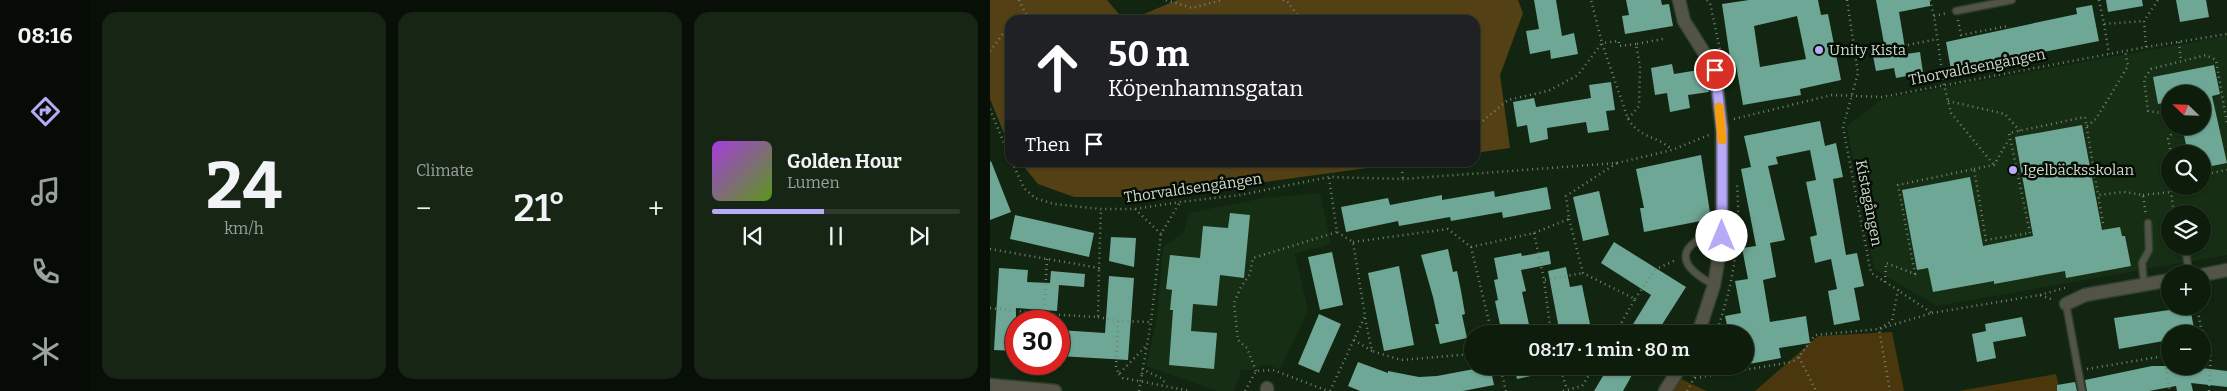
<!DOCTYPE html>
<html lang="en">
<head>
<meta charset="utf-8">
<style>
  body { margin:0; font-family:Bitter,serif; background:#172515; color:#f1f3f6; height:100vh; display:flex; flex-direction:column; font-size:19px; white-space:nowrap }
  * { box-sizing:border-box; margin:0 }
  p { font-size:16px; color:#9ba19d }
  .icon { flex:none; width:28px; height:28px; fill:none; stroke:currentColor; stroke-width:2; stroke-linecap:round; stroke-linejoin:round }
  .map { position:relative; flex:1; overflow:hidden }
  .side { display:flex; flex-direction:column; gap:12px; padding:12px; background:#080f07; width:900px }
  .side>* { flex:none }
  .top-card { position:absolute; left:15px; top:15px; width:475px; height:152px; border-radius:15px; box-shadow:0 1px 4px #0004,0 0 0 1px #2e3a2d; background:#202124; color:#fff; overflow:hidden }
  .needle { width:32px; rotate:293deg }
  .fabs { position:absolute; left:1171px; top:85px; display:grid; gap:10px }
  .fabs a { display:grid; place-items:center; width:50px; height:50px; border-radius:50%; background:#0e1c0c; box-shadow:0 1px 4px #0004,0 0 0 1px #2e3a2d; font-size:25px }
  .speed { position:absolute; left:15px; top:310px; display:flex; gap:10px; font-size:25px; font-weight:700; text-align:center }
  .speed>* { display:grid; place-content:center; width:65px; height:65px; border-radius:50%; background:#0e1c0c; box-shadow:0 1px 4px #0004,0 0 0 1px #2e3a2d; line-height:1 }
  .speed .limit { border:8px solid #d22; background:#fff; color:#111 }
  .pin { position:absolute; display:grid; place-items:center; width:42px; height:42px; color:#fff; margin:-21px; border:2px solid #fff; border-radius:50%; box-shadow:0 1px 5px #0007 }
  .me { position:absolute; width:55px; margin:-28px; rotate:0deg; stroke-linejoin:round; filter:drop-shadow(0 0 4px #0008) }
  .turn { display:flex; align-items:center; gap:18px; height:105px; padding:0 20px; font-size:22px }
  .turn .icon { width:65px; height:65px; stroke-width:2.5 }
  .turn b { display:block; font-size:35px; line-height:42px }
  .then { display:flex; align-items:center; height:48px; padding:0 20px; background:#0003; gap:10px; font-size:19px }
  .big { font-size:38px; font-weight:600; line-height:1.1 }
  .side .tile { flex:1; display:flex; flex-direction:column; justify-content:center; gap:8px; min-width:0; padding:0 18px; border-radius:15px; background:#172515 }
  .side .dial { align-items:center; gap:0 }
  .dial b { font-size:65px; line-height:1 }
  .song { display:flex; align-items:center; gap:15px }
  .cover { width:60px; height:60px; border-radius:8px; background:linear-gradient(135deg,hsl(280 70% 55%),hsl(90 70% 35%)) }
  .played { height:5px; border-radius:2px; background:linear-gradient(90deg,#b7abf8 45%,#2e3a2d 45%) }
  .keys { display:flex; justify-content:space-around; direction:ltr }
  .heat { display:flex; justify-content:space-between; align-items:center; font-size:28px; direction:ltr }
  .side .tiles { flex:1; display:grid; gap:12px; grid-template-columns:repeat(3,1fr) }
  .trip { position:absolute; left:474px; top:325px; width:290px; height:50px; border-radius:25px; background:#0e1c0c; box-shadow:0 1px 4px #0004,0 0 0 1px #2e3a2d; font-weight:600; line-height:50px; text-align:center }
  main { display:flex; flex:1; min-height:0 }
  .tab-bar { display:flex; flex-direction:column; width:90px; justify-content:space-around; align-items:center; background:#060b05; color:#9ba19d }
  .tab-bar .icon { width:35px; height:35px }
  .tab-bar .on { color:#b7abf8 }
  .tab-bar b { font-size:22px; color:#f1f3f6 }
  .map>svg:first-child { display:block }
</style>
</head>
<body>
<main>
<nav class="tab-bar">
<b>08:16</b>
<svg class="icon on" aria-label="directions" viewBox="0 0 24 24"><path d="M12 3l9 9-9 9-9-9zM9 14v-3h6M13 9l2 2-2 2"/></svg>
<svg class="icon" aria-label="music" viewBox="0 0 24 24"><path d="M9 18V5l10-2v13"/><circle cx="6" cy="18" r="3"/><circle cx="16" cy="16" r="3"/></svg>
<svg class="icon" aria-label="phone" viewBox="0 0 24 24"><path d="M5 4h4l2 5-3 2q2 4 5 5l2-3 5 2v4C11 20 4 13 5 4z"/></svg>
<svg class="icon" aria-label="climate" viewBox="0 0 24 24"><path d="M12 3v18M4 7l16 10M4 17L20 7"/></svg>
</nav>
<section class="side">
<div class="tiles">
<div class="tile dial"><b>24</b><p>km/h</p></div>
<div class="tile"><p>Climate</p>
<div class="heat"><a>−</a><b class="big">21°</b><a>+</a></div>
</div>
<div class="tile">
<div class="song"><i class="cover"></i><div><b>Golden Hour</b><p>Lumen</p></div></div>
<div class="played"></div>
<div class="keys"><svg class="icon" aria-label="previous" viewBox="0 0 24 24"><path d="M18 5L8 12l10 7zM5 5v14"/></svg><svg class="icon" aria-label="pause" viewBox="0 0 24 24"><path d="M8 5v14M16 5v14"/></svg><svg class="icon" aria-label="next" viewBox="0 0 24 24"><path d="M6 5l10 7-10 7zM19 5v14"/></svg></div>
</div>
</div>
</section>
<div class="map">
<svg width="1237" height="391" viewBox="0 0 1237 391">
  <rect width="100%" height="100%" fill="#122510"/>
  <g fill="#162e14" fill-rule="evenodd">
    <path d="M1237,36V255L947,306L884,269L857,126L892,99ZM1180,94H1212V126H1180ZM1180,154H1212V186H1180ZM1180,214H1212V246H1180Z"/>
    <path d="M330,193L341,244L305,254L318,310L290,370L277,364L261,370H251L244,391H227L156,366L167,318L173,247L194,232L199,213L273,198Z"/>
  </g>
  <g fill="#4a370d">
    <path d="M902,332L914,391H765L828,336Z"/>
    <path d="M1066,374L1070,391H969Z"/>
    <path d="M691,379L717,391H683Z"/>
  </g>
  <g fill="#544015">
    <path d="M0,0H117L134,20H20V148L0,99Z"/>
    <path d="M187,0H528L533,13L510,75L520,148L485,153V20H140Z"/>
    <path d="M31,163H414L165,197H84L48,184Z"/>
  </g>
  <g fill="#6ea795" fill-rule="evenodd">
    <path d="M544,0H566L572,36L584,33L588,54L561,59L560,50L540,54L536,31L549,29Z"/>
    <path d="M636,0H671L672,5L679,4L683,26L635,34L632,16L639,15Z"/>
    <path d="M759,0H828L831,15L838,14L851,80L810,89L811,95L753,105L746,65H741L732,4ZM807,16L816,59L770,67L764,26Z"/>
    <path d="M886,0H940V6L909,12L916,54L930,52L933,73L906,78L904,68L886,71L882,51L895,49Z"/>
    <path d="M1116,0H1152L1153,6L1118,12Z"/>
    <path d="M1186,0H1216L1219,17L1190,22Z"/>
    <path d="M1102,5L1109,41L961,70L956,42L1087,14L1086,8Z"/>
    <path d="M682,64L684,74L715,69L717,73L719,92L698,95L700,108L680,112L677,93L665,95L661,68Z"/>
    <path d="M1224,65L1230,94L1222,96L1237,163L1212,168V154H1198L1192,126H1212V94H1180V102L1168,104L1163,77Z"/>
    <path d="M621,82L625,110L616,111L619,130L598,133L596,122L557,128L558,139L540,143L537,125L527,127L523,102L544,98L546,107L601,98L599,85Z"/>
    <path d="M830,121L835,146L846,143L853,177L843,179L856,255L867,253L874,286L864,288L870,320L844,325L838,291L847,289L841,259L825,263L820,237L827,235L816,182L826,180L820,150L786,157L788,164L778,166L795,240L780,243L786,277L773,280L780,322L816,316L820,343L789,348L791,358L759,364L755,334H739L735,316L751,313L745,281L758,279L752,248L766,246L751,169L761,167L754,136Z"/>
    <path d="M1092,125L1112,230L1130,227L1132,236H1135L1141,266L1076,278L1075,271L1004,284V281L943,292L938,268L927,270L912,190L980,177L993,246L1043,236L1025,137Z"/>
    <path d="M711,155L721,219L654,232L650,208H654L646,169Z"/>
    <path d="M1,161L21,212L0,220V162Z"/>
    <path d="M557,187L561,209L513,218L512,212L461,221L460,217L409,226L408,221L356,232L351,207L398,198L400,205L452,195V200L504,191L505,197Z"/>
    <path d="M609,191L619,235L593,241L583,197Z"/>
    <path d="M240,213L260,215L254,278L230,275L227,306L203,304L201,331L227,333L224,369L179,365L183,310H180L182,290L176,289L180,255L210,258L213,226L238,228Z"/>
    <path d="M25,215L104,233L99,257L20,239Z"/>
    <path d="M121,237L146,238L144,267L119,261Z"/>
    <path d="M624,242L696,287L666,334H637L661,295L611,263Z"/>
    <path d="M458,249L463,272L467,271L471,291L475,314L472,315L477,338L450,344L445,324H449L443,297L431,255Z"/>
    <path d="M559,251L561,264L531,270L536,291L532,292L541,334H512L505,301L508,300L504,280L508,279L504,258L531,253L532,256Z"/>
    <path d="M342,252L353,305L330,310L318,257Z"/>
    <path d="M409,266L424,345L394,351L378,273Z"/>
    <path d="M576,267L580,287L592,285L601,329L570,334L558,271Z"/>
    <path d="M9,268L38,270L37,282L60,283L61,271L95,274L94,287L69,285L67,311L26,308V351L4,350Z"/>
    <path d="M119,276L144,278L138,360L69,356V330L115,333Z"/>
    <path d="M1200,307L1205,334H1178L1179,340L1129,349L1124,318Z"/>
    <path d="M329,314L351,324L329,373L308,364Z"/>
    <path d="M1032,317L1036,336L1003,342L1006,358L987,362L982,334L996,331L995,324Z"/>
    <path d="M368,362L398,373V371L429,377L447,376L500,366L504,385L473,391H370L358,386Z"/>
    <path d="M524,366H564V371L527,379Z"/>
    <path d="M619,366H647L633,391H604Z"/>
    <path d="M1162,366H1195L1237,371V387L1201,383L1203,391H1187L1186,386L1159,391H1097L1095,380Z"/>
    <path d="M1085,382L1087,391H1067V385Z"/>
  </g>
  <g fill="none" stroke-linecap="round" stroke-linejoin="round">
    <defs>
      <g id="service">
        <path d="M966,11L1022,0"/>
        <path d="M1195,246L1199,274"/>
        <path d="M1154,284L1152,263L1159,250L1158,223"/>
        <path d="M724,285C713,279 688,265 698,249C701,245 706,241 710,238L732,237"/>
        <path d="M1076,304L1092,391"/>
      </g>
      <g id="minor">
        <path d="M689,0L694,21L725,70L732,130V237L724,285L708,334"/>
        <path d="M1212,275L1237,270"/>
        <path d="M1076,304L1095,295L1180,280"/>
        <path d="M0,385L65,391"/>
        <path d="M277,391V388"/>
        <path d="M675,391L691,366"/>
      </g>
    </defs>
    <use href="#service" stroke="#30422e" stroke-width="9"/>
    <use href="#minor" stroke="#30422e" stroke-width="15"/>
    <g stroke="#758574" stroke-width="2.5" stroke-dasharray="1 4" stroke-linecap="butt">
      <path d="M29,0L39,20"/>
      <path d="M176,0L202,8L232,0"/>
      <path d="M293,0L297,1L311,20"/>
      <path d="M717,0L720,3L731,54"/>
      <path d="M857,0L868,73L853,127L881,273L908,290L902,321L889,329L900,391"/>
      <path d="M940,0L944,16L954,85L961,113L1004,165"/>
      <path d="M1109,0L1114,24L1154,21"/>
      <path d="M944,16L957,13"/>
      <path d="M968,20L971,35L1018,26"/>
      <path d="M1114,24L1119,54"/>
      <path d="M1189,42L1191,61"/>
      <path d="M646,44L629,46V41L612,43L638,119L649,106L650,67L646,44L673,39"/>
      <path d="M918,45L947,39"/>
      <path d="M1156,47L1154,21L1168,0"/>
      <path d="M0,51L15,31L20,35"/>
      <path d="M958,101L1015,114L1030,131"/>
      <path d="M0,109L20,158"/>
      <path d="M638,119C652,140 667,135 682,150"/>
      <path d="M744,119L842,95L892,97L1156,47L1237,34"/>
      <path d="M1180,119L1178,114L1158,111L1154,79L1161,69L1216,55L1226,60L1237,124"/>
      <path d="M1097,126L1106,119L1138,66L1135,51"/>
      <path d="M485,127L518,100L558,91L588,75L612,43L601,0"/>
      <path d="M1181,154L1178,139L1184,130L1182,126"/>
      <path d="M22,162L34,188L45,198L64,204L111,209H145L190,202L250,195L339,177L413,179L627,163L682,150L719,135"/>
      <path d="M411,162L413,179"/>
      <path d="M984,169L1004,165L1019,139"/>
      <path d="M1212,175L1237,170"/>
      <path d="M339,178L347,232L363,242L375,316L340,391"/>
      <path d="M1183,186L1181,192L1184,214"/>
      <path d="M1153,195L1181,192"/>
      <path d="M145,209L171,234L190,202"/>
      <path d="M579,219L593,273L645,299L625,334"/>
      <path d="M1113,223L1108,195L1134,192L1153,195L1156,215"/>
      <path d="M544,233L554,280L561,334"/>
      <path d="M363,242L458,229L481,247L502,334"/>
      <path d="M481,247L544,233L579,219L576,196L627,163"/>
      <path d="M0,249L109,268L111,209"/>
      <path d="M57,259L54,314L108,317L109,268"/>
      <path d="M555,280L593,273"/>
      <path d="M895,282L896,263L925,274L908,185L984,169L996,240L1040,233L1019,133L1095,117L1108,195"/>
      <path d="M1050,295L1078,287"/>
      <path d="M645,299L666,269L686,260"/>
      <path d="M1207,306L1211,328L1221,348L1212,350"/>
      <path d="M0,308L54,314"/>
      <path d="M942,313L1050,295L1063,300"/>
      <path d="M108,317L128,321L161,322"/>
      <path d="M375,318L382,351L411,360L482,354"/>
      <path d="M128,321L126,368L129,374L155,347"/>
      <path d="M629,329L636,334"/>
      <path d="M726,334C744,280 751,240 747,183"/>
      <path d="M364,340L382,351"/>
      <path d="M1174,356L1180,355"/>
      <path d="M809,357L826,391"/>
      <path d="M510,366L516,391"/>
      <path d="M570,366L577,390"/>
      <path d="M152,369L171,378L176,384"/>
      <path d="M1097,369L1174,356L1180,391"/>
      <path d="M266,371L257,348L248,340L244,303L251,287L260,274L263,258L347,232"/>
      <path d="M129,374L133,378L200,391"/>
      <path d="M152,374L161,322L171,234"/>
      <path d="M701,375L705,378L802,362L809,357L825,335L889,329L942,313L909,291"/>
      <path d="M255,391L266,371L283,370L338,391"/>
      <path d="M573,391L592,386L605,366"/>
      <path d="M697,391L711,366"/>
      <path d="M1219,391L1221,348"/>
    </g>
    <use href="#service" stroke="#535447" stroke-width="6"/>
    <use href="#minor" stroke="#535447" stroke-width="12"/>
    <path stroke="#758574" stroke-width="2.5" stroke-dasharray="1 4" stroke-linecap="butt" d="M149,391L152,374"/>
  </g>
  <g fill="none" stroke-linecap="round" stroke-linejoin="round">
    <defs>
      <path id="route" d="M725,70L732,130V236"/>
    </defs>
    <use href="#route" stroke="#776fa1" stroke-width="12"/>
    <use href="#route" stroke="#b7abf8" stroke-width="9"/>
    <path stroke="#f59e0b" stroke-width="9" d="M729,107L732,140"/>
  </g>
  <g fill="#b7abf8" stroke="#050c04" stroke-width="2">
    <circle cx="829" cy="50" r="5"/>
    <circle cx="1023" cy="170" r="5"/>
  </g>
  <g text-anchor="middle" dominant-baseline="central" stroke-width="5" stroke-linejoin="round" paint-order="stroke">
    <g font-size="15" fill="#cedbcd" stroke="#050c04" text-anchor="start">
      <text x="839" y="50">Unity Kista</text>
      <text x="1033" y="170">Igelbäcksskolan</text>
    </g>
    <g font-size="15" fill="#cedbcd" stroke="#050c04">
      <text transform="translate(987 67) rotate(-11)">Thorvaldsengången</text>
      <text transform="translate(203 188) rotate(-8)">Thorvaldsengången</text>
      <text transform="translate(879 203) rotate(79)">Kistagången</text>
    </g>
  </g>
</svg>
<div class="fabs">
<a><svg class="needle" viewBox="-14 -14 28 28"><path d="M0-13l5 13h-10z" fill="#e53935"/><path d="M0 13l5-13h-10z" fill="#9ba19d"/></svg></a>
<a><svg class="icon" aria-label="search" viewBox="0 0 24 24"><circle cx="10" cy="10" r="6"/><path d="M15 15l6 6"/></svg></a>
<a><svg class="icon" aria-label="layers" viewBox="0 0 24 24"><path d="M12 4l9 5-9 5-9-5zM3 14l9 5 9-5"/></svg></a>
<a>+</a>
<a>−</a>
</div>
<div class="speed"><div class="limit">30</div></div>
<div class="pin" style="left:725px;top:70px;background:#d93025"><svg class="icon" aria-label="arrive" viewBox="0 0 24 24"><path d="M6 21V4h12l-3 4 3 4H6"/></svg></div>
<svg class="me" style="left:732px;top:236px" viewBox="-20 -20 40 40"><circle r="19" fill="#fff"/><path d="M0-13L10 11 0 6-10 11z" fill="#b7abf8"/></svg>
<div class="trip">08:17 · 1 min · 80 m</div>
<div class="top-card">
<div class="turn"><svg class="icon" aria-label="ahead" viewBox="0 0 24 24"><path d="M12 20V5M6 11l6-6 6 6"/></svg><div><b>50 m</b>Köpenhamnsgatan</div></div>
<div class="then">Then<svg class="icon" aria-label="arrive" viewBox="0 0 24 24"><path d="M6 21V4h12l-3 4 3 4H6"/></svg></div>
</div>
</div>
</main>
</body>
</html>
